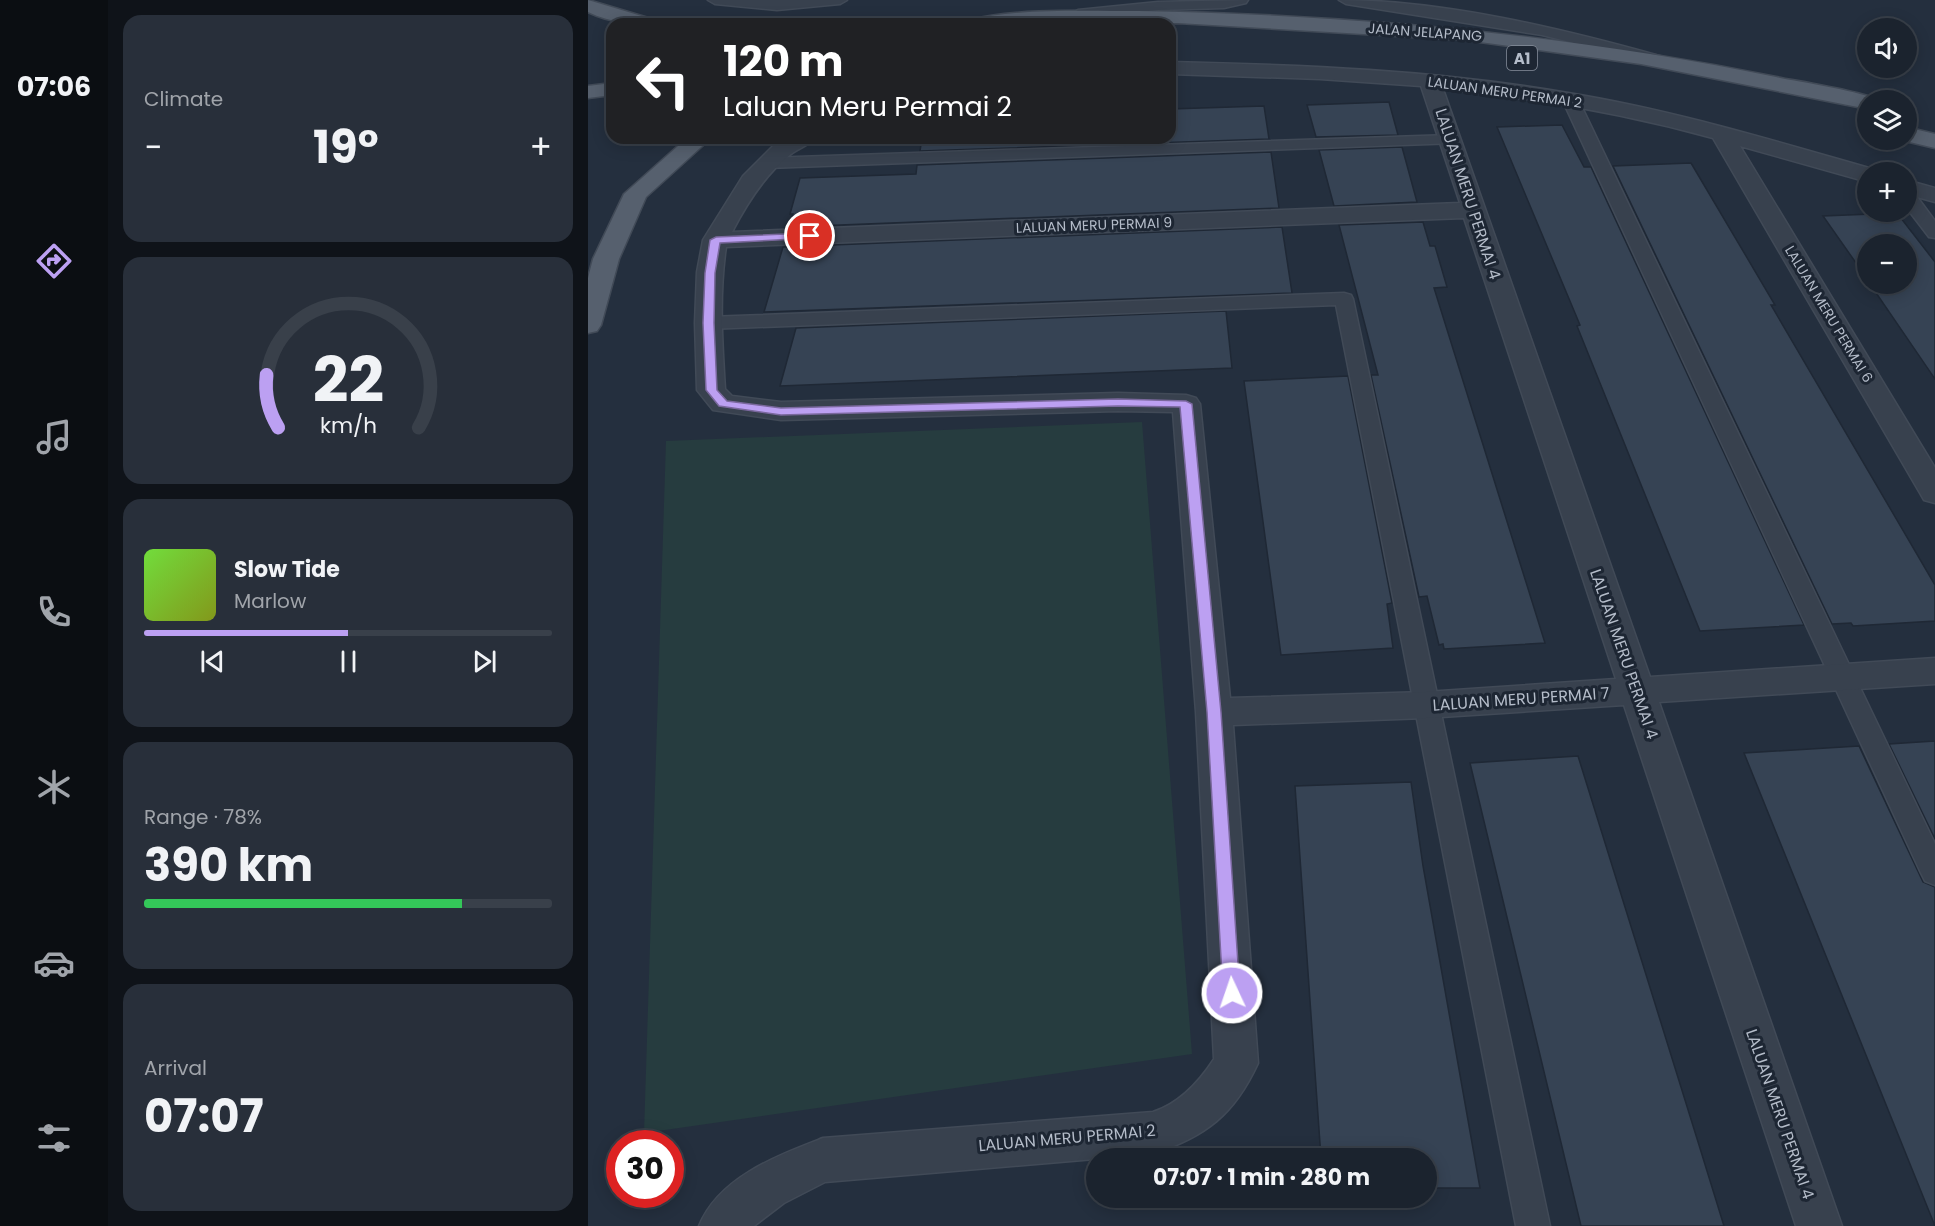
<!DOCTYPE html>
<html lang="en">
<head>
<meta charset="utf-8">
<style>
  body { margin:0; font-family:Poppins,sans-serif; background:#282f3a; color:#f1f3f6; height:100vh; display:flex; flex-direction:column; font-size:22px; white-space:nowrap }
  * { box-sizing:border-box; margin:0 }
  p { font-size:20px; color:#a0a4aa }
  .icon { flex:none; width:33px; height:33px; fill:none; stroke:currentColor; stroke-width:2; stroke-linecap:round; stroke-linejoin:round }
  .map { position:relative; flex:1; overflow:hidden }
  .drawer { display:flex; flex-direction:column; gap:15px; padding:15px; background:#0f1319; width:480px }
  .drawer>* { flex:none }
  .guide { position:absolute; left:18px; top:18px; width:570px; height:126px; border-radius:18px; box-shadow:0 3px 15px #0003,0 0 0 2px #39404a; background:#202124; color:#fff; overflow:hidden }
  .fabs { position:absolute; left:1269px; top:18px; display:grid; gap:12px }
  .fabs a { display:grid; place-items:center; width:60px; height:60px; border-radius:50%; background:#1b232e; box-shadow:0 3px 15px #0003,0 0 0 2px #39404a; font-size:30px }
  .speed { position:absolute; left:18px; top:1130px; display:flex; gap:12px; font-size:30px; font-weight:700; text-align:center }
  .speed>* { display:grid; place-content:center; width:78px; height:78px; border-radius:50%; background:#1b232e; box-shadow:0 3px 15px #0003,0 0 0 2px #39404a; line-height:1 }
  .speed .limit { border:9px solid #d22; background:#fff; color:#111 }
  .pin { position:absolute; display:grid; place-items:center; width:51px; height:51px; color:#fff; margin:-26px; border:3px solid #fff; border-radius:50%; box-shadow:0 2px 6px #0007 }
  .me { position:absolute; width:66px; margin:-33px; rotate:357deg; stroke-linejoin:round; filter:drop-shadow(0 0 4px #0008) }
  .turn { display:flex; align-items:center; gap:21px; height:126px; padding:0 18px; font-size:27px }
  .turn .icon { width:78px; height:78px; stroke-width:2.5 }
  .turn b { display:block; font-size:42px; line-height:51px }
  .big { font-size:45px; font-weight:700; line-height:1.1 }
  .drawer .tile { flex:1; display:flex; flex-direction:column; justify-content:center; gap:9px; min-width:0; padding:0 21px; border-radius:18px; background:#282f3a }
  .drawer .dial { align-items:center; gap:0 }
  .dial svg { height:156px; overflow:visible; fill:none; stroke:#39404a; stroke-width:7; stroke-linecap:round; text-anchor:middle }
  .dial text { fill:#f1f3f6; stroke:none }
  .song { display:flex; align-items:center; gap:18px }
  .cover { width:72px; height:72px; border-radius:9px; background:linear-gradient(135deg,hsl(100 70% 55%),hsl(70 70% 35%)) }
  .played { height:6px; border-radius:3px; background:linear-gradient(90deg,#bca0f2 50%,#39404a 50%) }
  .keys { display:flex; justify-content:space-around; direction:ltr }
  .heat { display:flex; justify-content:space-between; align-items:center; font-size:33px; direction:ltr }
  .charge { height:9px; border-radius:4px; background:linear-gradient(90deg,#34c759 78%,#39404a 0) }
  .trip { position:absolute; left:498px; top:1148px; width:351px; height:60px; border-radius:30px; background:#1b232e; box-shadow:0 3px 15px #0003,0 0 0 2px #39404a; font-weight:700; line-height:60px; text-align:center }
  main { display:flex; flex:1; min-height:0 }
  .tab-bar { display:flex; flex-direction:column; width:108px; justify-content:space-around; align-items:center; background:#0b0e12; color:#a0a4aa }
  .tab-bar .icon { width:42px; height:42px }
  .tab-bar .on { color:#bca0f2 }
  .tab-bar b { font-size:27px; color:#f1f3f6 }
  .map>svg:first-child { display:block }
</style>
</head>
<body>
<main>
<nav class="tab-bar">
<b>07:06</b>
<svg class="icon on" aria-label="directions" viewBox="0 0 24 24"><path d="M12 3l9 9-9 9-9-9zM9 14v-3h6M13 9l2 2-2 2"/></svg>
<svg class="icon" aria-label="music" viewBox="0 0 24 24"><path d="M9 18V5l10-2v13"/><circle cx="6" cy="18" r="3"/><circle cx="16" cy="16" r="3"/></svg>
<svg class="icon" aria-label="phone" viewBox="0 0 24 24"><path d="M5 4h4l2 5-3 2q2 4 5 5l2-3 5 2v4C11 20 4 13 5 4z"/></svg>
<svg class="icon" aria-label="climate" viewBox="0 0 24 24"><path d="M12 3v18M4 7l16 10M4 17L20 7"/></svg>
<svg class="icon" aria-label="car" viewBox="0 0 24 24"><path d="M5 17H2v-5l4-1 3-4h7l3 4 3 1v5h-3M9 17h6M6 11h13"/><circle cx="7" cy="17" r="2"/><circle cx="17" cy="17" r="2"/></svg>
<svg class="icon" aria-label="filters" viewBox="0 0 24 24"><path d="M4 7h16M4 17h16"/><circle cx="9" cy="7" r="2"/><circle cx="15" cy="17" r="2"/></svg>
</nav>
<section class="drawer">
<div class="tile"><p>Climate</p>
<div class="heat"><a>−</a><b class="big">19°</b><a>+</a></div>
</div>
<div class="tile dial"><svg viewBox="0 0 100 80">
<path d="M14 69A42 42 0 1 1 86 69"/>
<path d="M14 69A42 42 0 0 1 8 42" stroke="#bca0f2"/>
<text x="50" y="56" font-size="32" font-weight="700">22</text>
<text x="50" y="72" font-size="11">km/h</text>
</svg></div>
<div class="tile">
<div class="song"><i class="cover"></i><div><b>Slow Tide</b><p>Marlow</p></div></div>
<div class="played"></div>
<div class="keys"><svg class="icon" aria-label="previous" viewBox="0 0 24 24"><path d="M18 5L8 12l10 7zM5 5v14"/></svg><svg class="icon" aria-label="pause" viewBox="0 0 24 24"><path d="M8 5v14M16 5v14"/></svg><svg class="icon" aria-label="next" viewBox="0 0 24 24"><path d="M6 5l10 7-10 7zM19 5v14"/></svg></div>
</div>
<div class="tile"><p>Range · 78%</p><b class="big">390 km</b><div class="charge"></div></div>
<div class="tile"><p>Arrival</p><b class="big">07:07</b></div>
</section>
<div class="map">
<svg width="1347" height="1226" viewBox="0 0 1347 1226">
  <rect width="100%" height="100%" fill="#242f3e"/>
  <path fill="#263c3f" d="M554,422L604,1054L56,1133L78,441Z"/>
  <g fill="#364354" stroke="#1f2835" stroke-width="1.5">
    <path d="M801,102L810,135L728,137L719,105Z"/>
    <path d="M676,106L681,139L332,151L334,138H582V109Z"/>
    <path d="M974,125L996,167H1003L1216,625L1112,631L989,326L992,325L909,127Z"/>
    <path d="M814,147L829,202L746,206L731,150Z"/>
    <path d="M683,152L691,208L201,227L205,214H202L212,178L328,174L329,165Z"/>
    <path d="M1103,163L1187,305H1183L1347,585V621L1265,626L1263,623L1244,624L1025,166Z"/>
    <path d="M1309,213L1347,262V379L1282,284H1318V244H1280V280L1235,216Z"/>
    <path d="M835,222L842,246H847L859,287L846,288L957,643L856,649L855,644L851,645L839,596L831,597L783,375H790L751,225Z"/>
    <path d="M694,227L704,293L176,312L195,247Z"/>
    <path d="M638,311L644,368L192,386L208,328Z"/>
    <path d="M760,376L804,603L799,604L805,648L693,655L656,381Z"/>
    <path d="M1347,741V839L1301,744Z"/>
    <path d="M1271,746L1335,882L1347,887V1226L1156,753Z"/>
    <path d="M990,756L1111,1145L1136,1226H993L882,763Z"/>
    <path d="M823,782L835,866L892,1188H838V1158H733L707,786Z"/>
  </g>
  <g fill="none" stroke-linecap="round" stroke-linejoin="round">
    <defs>
      <g id="service">
        <path d="M120,0H259L252,4L189,10L127,4Z"/>
        <path d="M660,0L658,3L636,8L570,10L490,18L483,14L490,10L570,2Z"/>
        <path d="M751,0C855,0 975,29 1075,57L1077,60L1070,64L954,35L758,4Z"/>
        <path d="M982,94L990,99L1347,844V885L1337,881L1333,873L974,99Z"/>
        <path d="M863,135L869,137L871,140L869,143L179,168L171,163L179,158Z"/>
        <path d="M1318,189L1324,190L1347,221V238L1341,237L1318,207Z"/>
        <path d="M756,293L763,295L765,299L962,1226H928L748,305L120,329L113,327L110,323L113,319L120,317Z"/>
      </g>
      <g id="minor">
        <path d="M582,62C715,65 848,70 980,93C1085,110 1186,141 1288,170L1290,172H1280V182L1152,146L1347,468V503L1336,500L1332,493L1125,138C1037,114 947,98 855,89L1062,677L1347,658V684L1071,702L1254,1226H1208L1036,705L838,718L645,725L670,1063C646,1115 618,1136 565,1154L237,1182L196,1203L166,1226H111C131,1177 189,1156 235,1138L565,1112C592,1103 611,1082 626,1059L608,712L585,412L530,411L193,420L125,410L109,390L107,323L109,272L115,240L155,176L187,144L198,138H226C220,146 211,148 203,154C177,174 159,203 144,232L872,203L833,86L732,79L582,74ZM876,218L1028,679L838,692L642,698L612,404L608,398L598,395L530,393L193,402L144,396L137,389C134,341 131,294 138,247Z"/>
        <path d="M1318,180L1347,188V202L1318,194Z"/>
      </g>
      <g id="primary">
        <path d="M0,0L67,20L70,24C45,24 23,23 0,12Z"/>
        <path d="M550,11C765,15 977,34 1188,77C1207,81 1278,92 1289,100H1280V109L1053,64L877,40L590,23L379,24L382,20C429,8 500,11 550,11Z"/>
        <path d="M24,83V95L0,98V86Z"/>
        <path d="M1318,127L1347,134V148L1313,140H1318Z"/>
        <path d="M99,138H123L58,197L31,259L13,325L9,331L0,333V278L5,259L36,194Z"/>
      </g>
    </defs>
    <use href="#service" stroke="#414a57" stroke-width="3"/>
    <use href="#minor" stroke="#414a57" stroke-width="3"/>
    <use href="#primary" stroke="#414a57" stroke-width="3"/>
    <use href="#service" fill="#38414e" fill-rule="evenodd"/>
    <use href="#minor" fill="#38414e" fill-rule="evenodd"/>
    <use href="#primary" fill="#56606e" fill-rule="evenodd"/>
  </g>
  <path fill="#bca0f2" stroke="#7a689d" stroke-width="1.5" d="M222,233L226,234V238L132,243L127,273L126,323L129,390L139,401L193,408L530,399L598,401L604,404L633,712L652,993L650,998L644,1001L637,998L635,993L619,712L592,407L530,406L193,415L131,406L118,390L115,323L117,273L122,240L128,237Z"/>
  <g text-anchor="middle" dominant-baseline="central" stroke-width="6" stroke-linejoin="round" paint-order="stroke">
    <g font-size="14" fill="#b4bcc9" stroke="#1d2633">
      <text transform="translate(837 32) rotate(4)">JALAN JELAPANG</text>
      <text transform="translate(917 92) rotate(8)">LALUAN MERU PERMAI 2</text>
      <text transform="translate(506 225) rotate(-2)">LALUAN MERU PERMAI 9</text>
      <text transform="translate(1241 314) rotate(59)">LALUAN MERU PERMAI 6</text>
    </g>
    <rect fill="#1d2633" stroke="#878f9c" stroke-width="1.5" x="919" y="46" width="30" height="24" rx="4.5"/>
    <g font-size="15" font-weight="bold" fill="#b4bcc9">
      <text x="934" y="58">A1</text>
    </g>
    <g font-size="16" fill="#b4bcc9" stroke="#1d2633">
      <text transform="translate(880 194) rotate(72)">LALUAN MERU PERMAI 4</text>
      <text transform="translate(1036 654) rotate(71)">LALUAN MERU PERMAI 4</text>
      <text transform="translate(933 699) rotate(-4)">LALUAN MERU PERMAI 7</text>
      <text transform="translate(1192 1114) rotate(71)">LALUAN MERU PERMAI 4</text>
      <text transform="translate(479 1138) rotate(-5)">LALUAN MERU PERMAI 2</text>
    </g>
  </g>
</svg>
<div class="fabs">
<a><svg class="icon" aria-label="sound" viewBox="0 0 24 24"><path d="M4 9h4l5-4v14l-5-4H4zM17 9q2 3 0 6"/></svg></a>
<a><svg class="icon" aria-label="layers" viewBox="0 0 24 24"><path d="M12 4l9 5-9 5-9-5zM3 14l9 5 9-5"/></svg></a>
<a>+</a>
<a>−</a>
</div>
<div class="speed"><div class="limit">30</div></div>
<div class="pin" style="left:222px;top:236px;background:#d93025"><svg class="icon" aria-label="arrive" viewBox="0 0 24 24"><path d="M6 21V4h12l-3 4 3 4H6"/></svg></div>
<svg class="me" style="left:644px;top:993px" viewBox="-20 -20 40 40"><circle r="17" fill="#bca0f2" stroke="#fff" stroke-width="3"/><path d="M0-11L8 9 0 5-8 9z" fill="#fff"/></svg>
<div class="trip">07:07 · 1 min · 280 m</div>
<div class="guide">
<div class="turn"><svg class="icon" aria-label="left" viewBox="0 0 24 24"><path d="M17 20v-9H6M10 6l-5 5 5 5"/></svg><div><b>120 m</b>Laluan Meru Permai 2</div></div>
</div>
</div>
</main>
</body>
</html>
